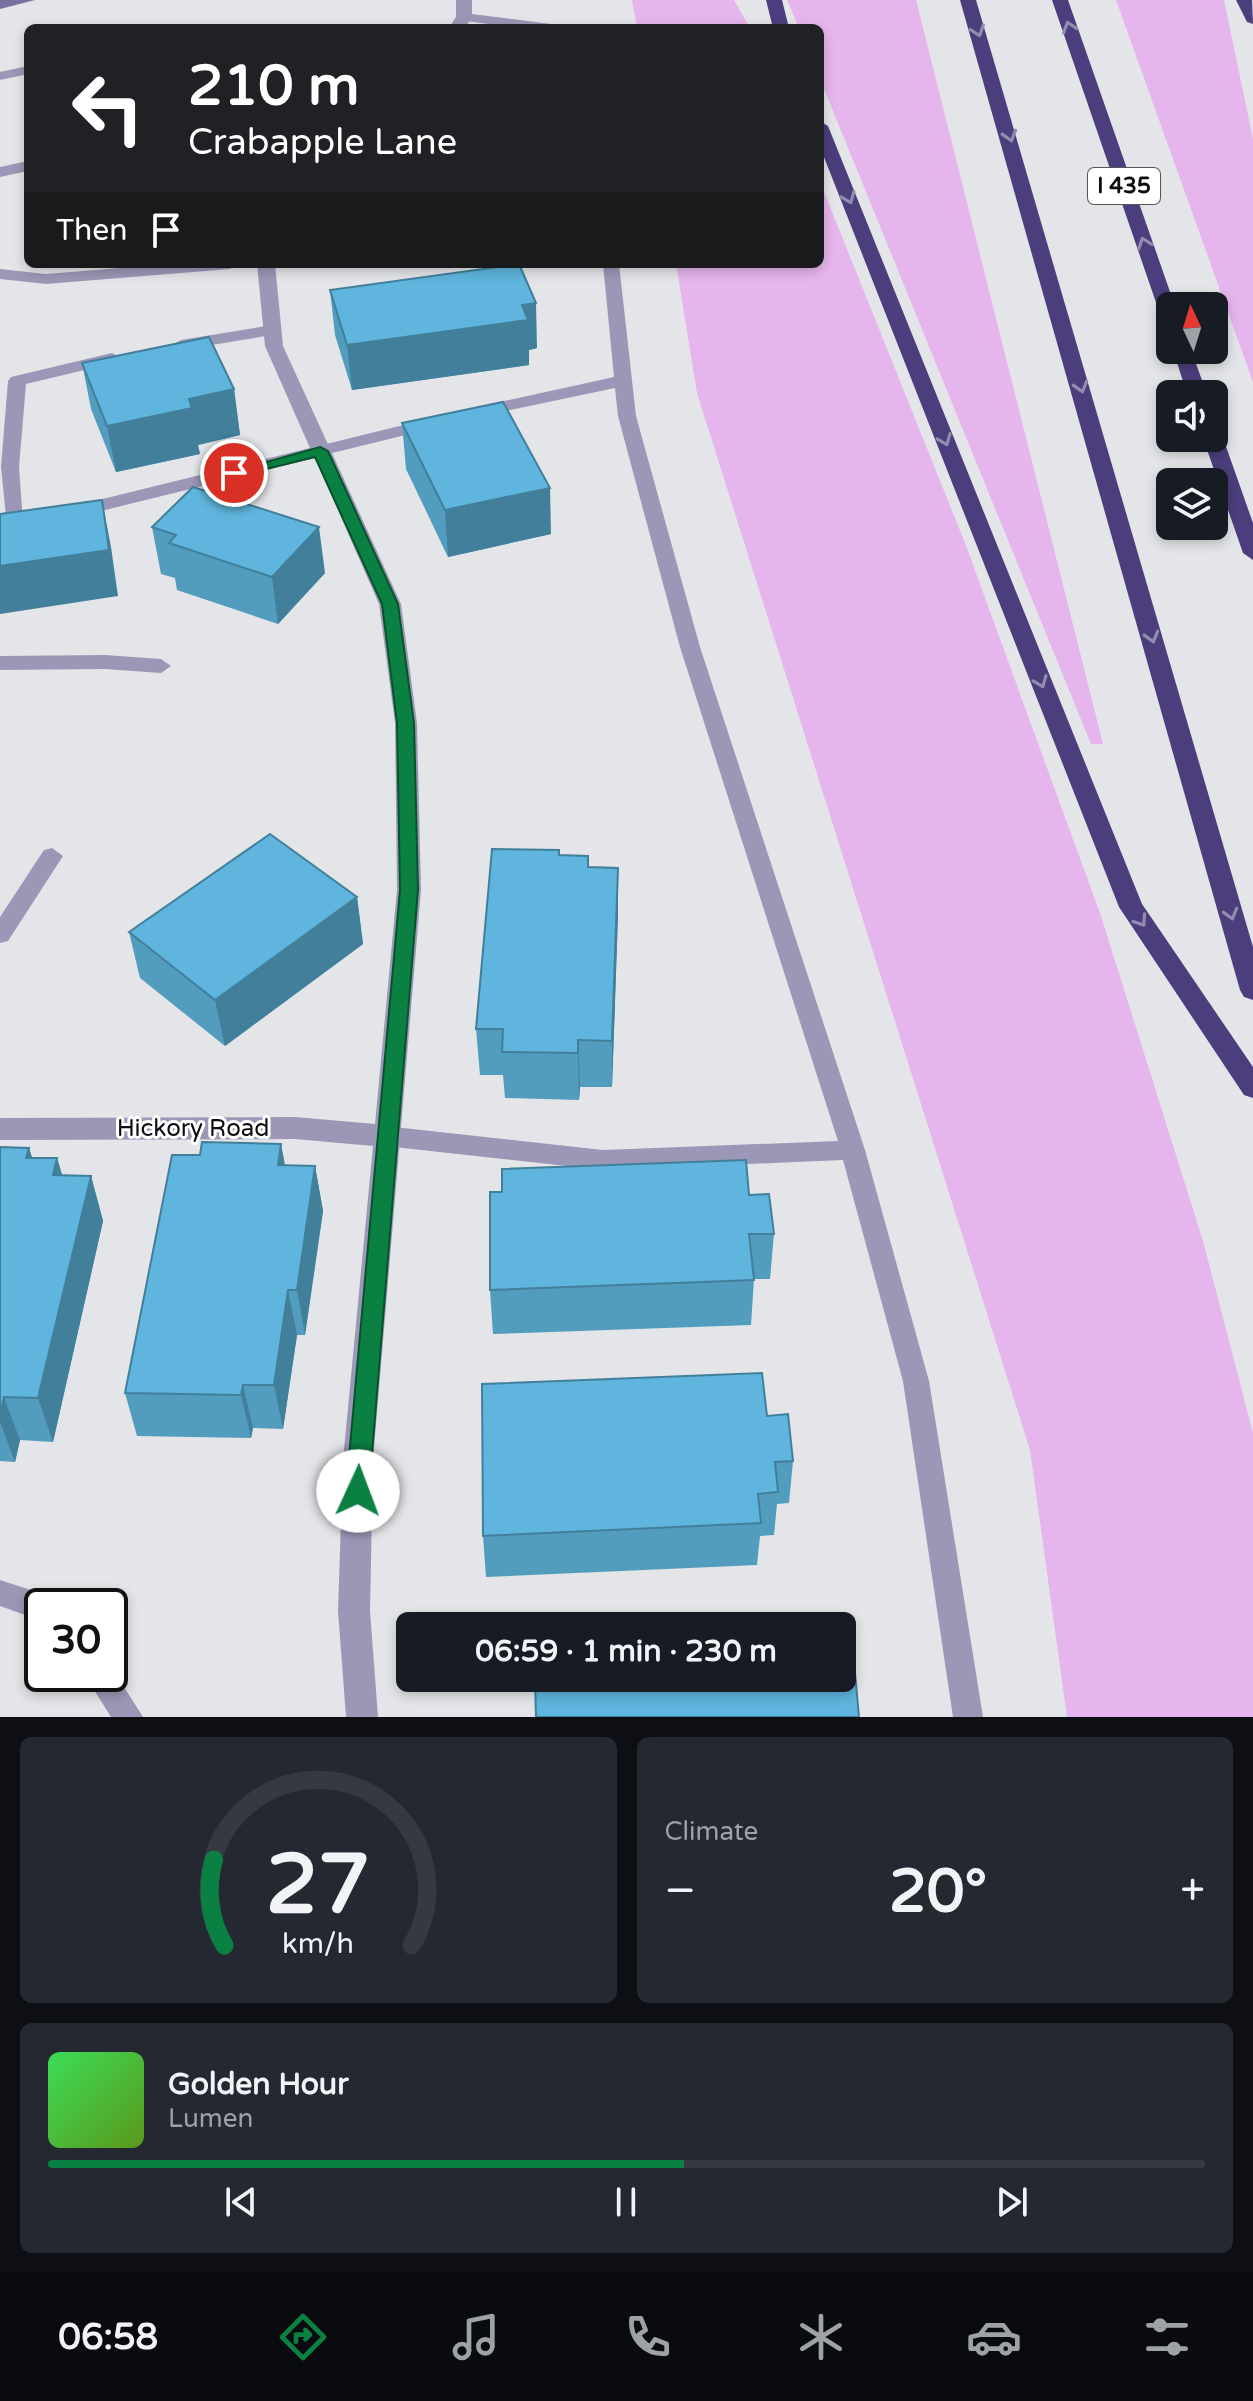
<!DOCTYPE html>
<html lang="en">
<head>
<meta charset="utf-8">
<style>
  body { margin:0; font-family:"Varela Round",sans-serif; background:#242831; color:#f1f3f6; height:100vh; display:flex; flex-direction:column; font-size:30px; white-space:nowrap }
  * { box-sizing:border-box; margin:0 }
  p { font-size:26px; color:#9ea1a6 }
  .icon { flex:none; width:44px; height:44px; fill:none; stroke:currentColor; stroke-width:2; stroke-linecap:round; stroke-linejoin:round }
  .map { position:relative; height:1717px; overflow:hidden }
  .sheet { display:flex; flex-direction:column; gap:20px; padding:20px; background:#0d0f14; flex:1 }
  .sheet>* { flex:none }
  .top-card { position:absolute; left:24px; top:24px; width:800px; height:244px; border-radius:12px; box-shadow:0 4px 12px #0003; background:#202124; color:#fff; overflow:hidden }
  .needle { width:52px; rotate:356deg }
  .fabs { position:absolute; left:1156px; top:292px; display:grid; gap:16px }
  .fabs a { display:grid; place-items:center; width:72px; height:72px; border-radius:12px; background:#171b24; box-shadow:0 4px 12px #0003; font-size:40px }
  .speed { position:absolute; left:24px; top:1588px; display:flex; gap:16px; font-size:40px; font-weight:700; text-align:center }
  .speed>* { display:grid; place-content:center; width:104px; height:104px; border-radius:50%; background:#171b24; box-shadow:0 4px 12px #0003; line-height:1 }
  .speed .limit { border:4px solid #111; border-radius:12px; background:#fff; color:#111 }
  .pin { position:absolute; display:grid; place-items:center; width:68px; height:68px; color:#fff; margin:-34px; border:4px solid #fff; border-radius:50%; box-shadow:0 2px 8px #0007 }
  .me { position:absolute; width:88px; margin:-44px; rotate:2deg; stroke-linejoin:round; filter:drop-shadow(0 0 6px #0008) }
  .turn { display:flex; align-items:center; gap:28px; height:168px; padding:0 32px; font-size:36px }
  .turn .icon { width:104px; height:104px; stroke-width:2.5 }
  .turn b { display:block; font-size:56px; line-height:68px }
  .then { display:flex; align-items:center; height:76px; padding:0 32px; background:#0003; gap:16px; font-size:30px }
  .big { font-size:60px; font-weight:800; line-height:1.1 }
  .sheet .widget { flex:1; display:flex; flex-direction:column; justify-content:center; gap:12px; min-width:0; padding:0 28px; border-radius:12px; background:#242831 }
  .sheet .dial { align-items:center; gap:0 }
  .dial svg { height:208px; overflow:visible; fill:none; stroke:#363941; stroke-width:7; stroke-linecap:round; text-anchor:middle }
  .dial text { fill:#f1f3f6; stroke:none }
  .song { display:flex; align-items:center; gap:24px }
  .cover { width:96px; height:96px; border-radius:12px; background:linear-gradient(135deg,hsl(130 70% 55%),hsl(90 70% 35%)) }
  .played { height:8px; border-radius:4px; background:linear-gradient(90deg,#0b8043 55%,#363941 55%) }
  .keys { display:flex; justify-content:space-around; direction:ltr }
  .heat { display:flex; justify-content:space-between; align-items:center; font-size:44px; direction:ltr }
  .sheet .tiles { flex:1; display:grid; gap:20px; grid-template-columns:1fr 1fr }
  .widget:last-child { grid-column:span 2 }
  .trip { position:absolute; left:396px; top:1612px; width:460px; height:80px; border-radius:12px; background:#171b24; box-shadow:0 4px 12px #0003; font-weight:800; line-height:80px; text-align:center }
  .menu { display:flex; height:128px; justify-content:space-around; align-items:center; background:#090b0e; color:#9ea1a6 }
  .menu .icon { width:56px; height:56px }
  .menu .on { color:#0b8043 }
  .menu b { font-size:36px; color:#f1f3f6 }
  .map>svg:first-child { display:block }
</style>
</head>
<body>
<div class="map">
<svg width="1253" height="1717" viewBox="0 0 1253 1717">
  <rect width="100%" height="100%" fill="#e3e5e8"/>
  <g fill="#e7b5ed">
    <path d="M632,0H734L750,28H637Z"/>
    <path d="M787,0H916L1103,744H1091L820,79V28H799Z"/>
    <path d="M1116,0H1224L1253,139V382Z"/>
    <path d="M820,182L965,543L1101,916L1203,1241L1253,1433V1717H1067L1030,1450L697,393L676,264H820Z"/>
  </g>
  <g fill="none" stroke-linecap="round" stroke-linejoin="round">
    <g fill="#9c97b6" fill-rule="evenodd">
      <path d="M464,13L551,24L558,28H517L459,20L457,17Z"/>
      <path d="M28,66V74L0,80V72Z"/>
      <path d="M169,264H238L230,269L46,284L0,279V269L46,274Z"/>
      <path d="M603,264H619L636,416L700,647L865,1150L929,1381L983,1717H953L903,1381L843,1160L603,1170L385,1146L376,1143L373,1136L376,1129L385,1126L603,1150L838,1141L680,647L618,416L615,388L477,417L468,412L477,407L614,377Z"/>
      <path d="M272,325L281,330L278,334L181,350L172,345L181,340Z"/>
      <path d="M112,353L121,358L118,362L26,384L19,467L23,522L21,526H7L1,467L8,381L11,377Z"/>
      <path d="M432,418L438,419V427L320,456L311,451L314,447Z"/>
      <path d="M105,655L161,659L171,666L161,673L105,669L0,670V656Z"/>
      <path d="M52,848L63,856L8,941L0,943V917L44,850Z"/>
      <path d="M0,1580L52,1597L56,1606H42V1621L0,1606Z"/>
      <path d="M110,1665L143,1717H111L84,1674H110Z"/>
    </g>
    <g fill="#9c97b6" fill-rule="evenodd">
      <path d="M456,0H472V17L465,28H449L456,17Z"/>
      <path d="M28,161V171L0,177V167Z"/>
      <path d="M257,264H275L283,346L401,604L417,723L421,890L373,1460L370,1611L378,1717H346L338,1611L343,1460L373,1146L295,1139L0,1140V1118L295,1117L375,1124L397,890L395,723L379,604L315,458L73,518L63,512L66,508L310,448L265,346Z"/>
    </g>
    <path fill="#79719e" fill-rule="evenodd" d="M0,0H35L0,9Z"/>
    <g fill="#4c3e7c" fill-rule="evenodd">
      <path d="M766,0H782L789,28H773Z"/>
      <path d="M960,0H976L1253,947V1000L1244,997L1240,990Z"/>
      <path d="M1052,0H1068L1175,306H1170V323L1161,317Z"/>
      <path d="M1236,0H1252L1253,24L1247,22Z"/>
      <path d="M820,121L828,126L1142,904L1253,1067V1098L1244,1095L1119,907L820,147Z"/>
      <path d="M1173,350H1191L1207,394H1187Z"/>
      <path d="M1214,432L1223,438L1253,523V560L1243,553L1203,438H1214Z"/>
    </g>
  </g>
  <g fill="#529cbe">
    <path d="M330,290L537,348L529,350V365L352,390L335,335Z"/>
    <path d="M82,363L234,389L240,435L198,445L200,454L116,472L91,409Z"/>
    <path d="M402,423L551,534L448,557L406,469Z"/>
    <path d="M152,527L325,573L278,624L177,590L175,578L161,574Z"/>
    <path d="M560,855L588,867L618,868V915L612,1087H580L579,1100L505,1098L503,1075H480L476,1029Z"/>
    <path d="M357,897L363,944L225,1046L140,978L129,932Z"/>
    <path d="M281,1144L285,1165L315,1166L323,1211L305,1335H297L283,1429L253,1428L251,1438L137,1436L125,1393L200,1155Z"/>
    <path d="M0,1147L29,1148L32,1158H57L62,1175L91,1176L103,1221L53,1442L20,1440L15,1462L0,1461Z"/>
    <path d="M749,1195L774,1234L770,1279H754L751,1325L493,1334L490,1290Z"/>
    <path d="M767,1416L793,1461L789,1503L777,1504L774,1535L760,1536L757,1565L486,1577L483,1536Z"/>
  </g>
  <g fill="#427f9b">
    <path d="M536,303L537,348L529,350V365L352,390L347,345L522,305Z"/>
    <path d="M234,389L240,435L198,445L200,454L116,472L107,426L189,399Z"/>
    <path d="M550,488L551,534L448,557L445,510Z"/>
    <path d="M102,500L111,547L118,596L0,614V566Z"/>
    <path d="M319,527L325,573L278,624L272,577Z"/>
    <path d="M618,868V915L612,1087V1041Z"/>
    <path d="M357,897L363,944L225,1046L215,1000Z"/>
    <path d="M578,1040L580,1087L579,1100L578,1053Z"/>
    <path d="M281,1144L289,1190L278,1165Z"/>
    <path d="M29,1148L43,1193L26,1158Z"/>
    <path d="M57,1158L71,1204L53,1175Z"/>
    <path d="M315,1166L323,1211L305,1335L297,1290Z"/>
    <path d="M91,1176L103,1221L53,1442L38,1398Z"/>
    <path d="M288,1290L297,1335L283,1429L274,1385Z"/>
    <path d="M243,1385L253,1428L251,1438L241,1395Z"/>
    <path d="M4,1397L20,1440L15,1462L0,1422V1414Z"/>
  </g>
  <g fill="#5fb5dd" stroke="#427f9b" stroke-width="2">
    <path d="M519,264L536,303L522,305L528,320L347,345L330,290Z"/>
    <path d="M209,337L234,389L189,399L192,408L107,426L82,363Z"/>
    <path d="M503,402L550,488L445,510L402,423Z"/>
    <path d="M193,487L319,527L272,577L169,543L176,535L152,527Z"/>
    <path d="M102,500L109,550L0,566V514Z"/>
    <path d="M270,834L357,897L215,1000L129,932Z"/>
    <path d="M492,849L559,850V855L588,856V867L618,868L612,1041L578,1040V1053L502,1052L503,1029H476Z"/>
    <path d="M202,1142L281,1144L278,1165L315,1166L297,1290H288L274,1385H243L241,1395L125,1393L172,1155H200Z"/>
    <path d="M0,1147L29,1148L26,1158H57L53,1175L91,1176L38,1398L4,1397L0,1414Z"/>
    <path d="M746,1160L749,1195L769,1194L774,1234H749L754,1280L490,1290V1192H502V1169Z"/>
    <path d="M762,1373L767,1416L788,1414L793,1461L775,1462L778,1492L758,1494L761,1523L483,1536L482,1384Z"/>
    <path d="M842,1640H852L859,1717H536L535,1681H550V1678H842Z"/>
  </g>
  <defs><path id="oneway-chevron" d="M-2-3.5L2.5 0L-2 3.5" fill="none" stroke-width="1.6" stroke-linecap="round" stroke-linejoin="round" transform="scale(2)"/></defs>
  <g stroke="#948bb0">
    <use href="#oneway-chevron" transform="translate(1069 27) rotate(-108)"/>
    <use href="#oneway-chevron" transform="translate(978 31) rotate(72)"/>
    <use href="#oneway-chevron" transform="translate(1010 136) rotate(74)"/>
    <use href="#oneway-chevron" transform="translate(849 198) rotate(68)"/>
    <use href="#oneway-chevron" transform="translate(1144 243) rotate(-109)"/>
    <use href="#oneway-chevron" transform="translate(1081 387) rotate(74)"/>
    <use href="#oneway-chevron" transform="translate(945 440) rotate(68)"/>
    <use href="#oneway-chevron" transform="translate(1152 637) rotate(74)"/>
    <use href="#oneway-chevron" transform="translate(1041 682) rotate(68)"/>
    <use href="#oneway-chevron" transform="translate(1231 914) rotate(74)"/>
    <use href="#oneway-chevron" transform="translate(1141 921) rotate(56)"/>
  </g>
  <path fill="#0b8043" stroke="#07532c" stroke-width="2" d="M320,447L328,451L398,604L414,723L418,890L369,1491L366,1498L358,1501L349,1498L346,1491L400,890L397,723L382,604L315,457L234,477L227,473Z"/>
  <g text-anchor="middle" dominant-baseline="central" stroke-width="6" stroke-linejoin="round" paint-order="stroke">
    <rect fill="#fff" stroke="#555656" stroke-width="2" x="1088" y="168" width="72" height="36" rx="6"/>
    <g font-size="22" font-weight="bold" fill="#0c0d0e">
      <text x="1124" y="186">I 435</text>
    </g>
    <g font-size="24" fill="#0c0d0e" stroke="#fff">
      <text x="193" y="1128">Hickory Road</text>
    </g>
  </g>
</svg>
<div class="fabs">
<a><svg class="needle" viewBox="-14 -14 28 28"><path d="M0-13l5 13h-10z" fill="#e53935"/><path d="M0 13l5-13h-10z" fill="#9ea1a6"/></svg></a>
<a><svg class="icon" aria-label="sound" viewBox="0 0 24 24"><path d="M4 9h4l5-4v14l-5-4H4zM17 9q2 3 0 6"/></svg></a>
<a><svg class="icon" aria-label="layers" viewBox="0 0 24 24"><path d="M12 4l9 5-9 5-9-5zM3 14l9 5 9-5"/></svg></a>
</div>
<div class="speed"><div class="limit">30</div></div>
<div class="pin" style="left:234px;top:473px;background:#d93025"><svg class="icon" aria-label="arrive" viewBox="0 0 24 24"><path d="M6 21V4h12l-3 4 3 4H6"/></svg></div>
<svg class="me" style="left:358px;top:1491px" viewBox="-20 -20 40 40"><circle r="19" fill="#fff"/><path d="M0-13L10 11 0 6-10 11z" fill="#0b8043"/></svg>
<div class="trip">06:59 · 1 min · 230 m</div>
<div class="top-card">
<div class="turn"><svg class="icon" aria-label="left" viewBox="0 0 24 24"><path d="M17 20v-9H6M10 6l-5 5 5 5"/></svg><div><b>210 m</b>Crabapple Lane</div></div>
<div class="then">Then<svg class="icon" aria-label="arrive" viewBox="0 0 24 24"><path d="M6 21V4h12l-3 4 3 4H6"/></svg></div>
</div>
</div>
<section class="sheet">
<div class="tiles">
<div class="widget dial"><svg viewBox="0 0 100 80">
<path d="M14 69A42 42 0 1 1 86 69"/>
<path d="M14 69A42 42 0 0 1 10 36" stroke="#0b8043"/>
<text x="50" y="56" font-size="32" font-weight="700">27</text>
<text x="50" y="72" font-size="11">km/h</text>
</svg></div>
<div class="widget"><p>Climate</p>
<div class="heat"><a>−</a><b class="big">20°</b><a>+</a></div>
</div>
<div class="widget">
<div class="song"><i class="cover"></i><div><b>Golden Hour</b><p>Lumen</p></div></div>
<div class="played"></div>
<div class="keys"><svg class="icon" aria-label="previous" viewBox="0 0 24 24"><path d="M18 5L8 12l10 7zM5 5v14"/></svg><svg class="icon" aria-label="pause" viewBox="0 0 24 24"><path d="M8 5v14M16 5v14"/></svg><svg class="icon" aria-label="next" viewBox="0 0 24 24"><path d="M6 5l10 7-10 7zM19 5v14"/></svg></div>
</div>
</div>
</section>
<nav class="menu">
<b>06:58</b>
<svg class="icon on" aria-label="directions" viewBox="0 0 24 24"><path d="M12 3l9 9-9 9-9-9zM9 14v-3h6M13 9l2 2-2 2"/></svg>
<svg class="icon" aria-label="music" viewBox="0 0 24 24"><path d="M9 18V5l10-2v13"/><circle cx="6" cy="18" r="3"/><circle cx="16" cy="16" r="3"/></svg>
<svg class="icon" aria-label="phone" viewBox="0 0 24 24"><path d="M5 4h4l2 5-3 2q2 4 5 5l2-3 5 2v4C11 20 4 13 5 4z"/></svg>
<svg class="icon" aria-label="climate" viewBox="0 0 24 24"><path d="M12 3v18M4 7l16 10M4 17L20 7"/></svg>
<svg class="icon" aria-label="car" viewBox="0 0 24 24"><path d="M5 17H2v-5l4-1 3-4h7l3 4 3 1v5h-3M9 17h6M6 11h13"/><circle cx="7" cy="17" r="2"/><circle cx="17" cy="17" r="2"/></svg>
<svg class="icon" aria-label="filters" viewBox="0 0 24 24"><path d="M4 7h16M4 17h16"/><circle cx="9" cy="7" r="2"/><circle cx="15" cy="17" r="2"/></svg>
</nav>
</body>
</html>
